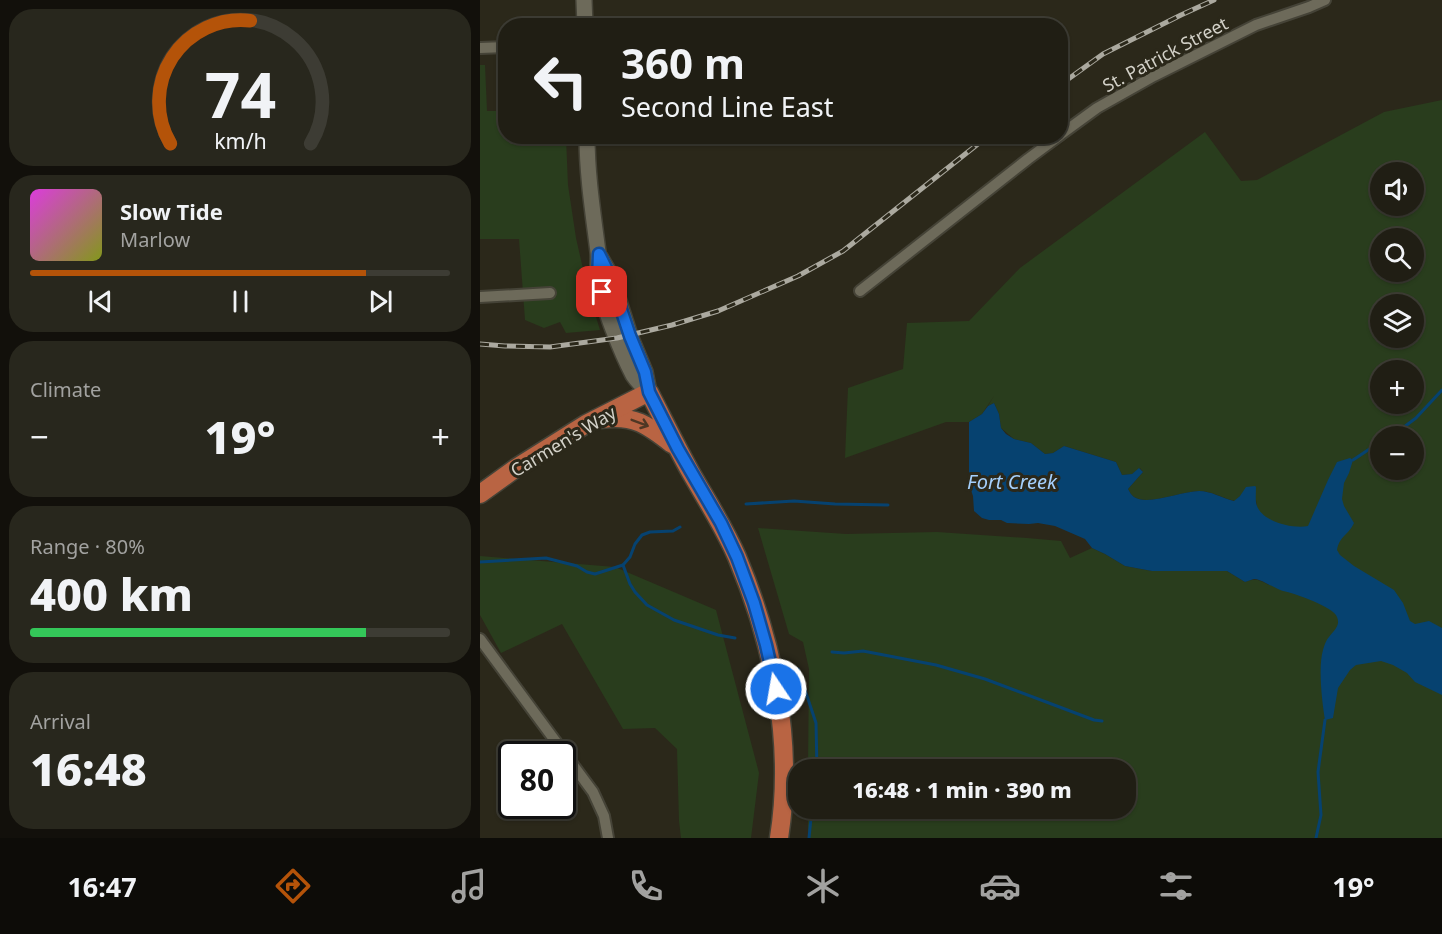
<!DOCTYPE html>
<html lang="en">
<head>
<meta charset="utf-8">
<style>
  body { margin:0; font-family:"Noto Sans",sans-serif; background:#28271d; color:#f1f3f6; height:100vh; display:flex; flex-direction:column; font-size:22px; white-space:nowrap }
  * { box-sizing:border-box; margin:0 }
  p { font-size:20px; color:#a2a2a0 }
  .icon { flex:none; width:33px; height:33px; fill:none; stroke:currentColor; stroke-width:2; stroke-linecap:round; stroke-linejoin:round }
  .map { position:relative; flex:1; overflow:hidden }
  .details { display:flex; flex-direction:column; gap:9px; padding:9px; background:#12100b; width:480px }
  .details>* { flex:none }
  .top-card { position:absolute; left:18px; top:18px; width:570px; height:126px; border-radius:24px; box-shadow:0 2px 4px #0004,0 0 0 2px #3d3c34; background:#201e14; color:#f1f3f6; overflow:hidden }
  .controls { position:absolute; left:890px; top:162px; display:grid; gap:12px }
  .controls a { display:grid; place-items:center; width:54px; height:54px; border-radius:50%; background:#201e14; box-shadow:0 2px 4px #0004,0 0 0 2px #3d3c34; font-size:30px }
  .speed { position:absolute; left:18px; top:741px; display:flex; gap:12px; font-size:30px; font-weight:700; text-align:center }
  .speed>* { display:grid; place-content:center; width:78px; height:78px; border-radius:50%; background:#201e14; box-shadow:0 2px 4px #0004,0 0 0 2px #3d3c34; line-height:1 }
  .speed .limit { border:3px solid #111; border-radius:9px; background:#fff; color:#111 }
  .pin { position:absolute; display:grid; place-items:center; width:51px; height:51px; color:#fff; margin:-26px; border-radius:12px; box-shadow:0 3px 9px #0006 }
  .me { position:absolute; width:66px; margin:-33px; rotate:348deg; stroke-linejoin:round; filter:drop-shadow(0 0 4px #0008) }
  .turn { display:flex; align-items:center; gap:21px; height:126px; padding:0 24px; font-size:27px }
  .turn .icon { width:78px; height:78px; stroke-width:2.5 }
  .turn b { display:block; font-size:42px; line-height:51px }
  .big { font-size:45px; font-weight:800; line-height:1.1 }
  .details .tile { flex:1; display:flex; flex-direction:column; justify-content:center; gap:9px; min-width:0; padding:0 21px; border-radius:24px; background:#28271d }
  .details .dial { align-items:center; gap:0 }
  .dial svg { height:156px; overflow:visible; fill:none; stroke:#3d3c34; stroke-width:7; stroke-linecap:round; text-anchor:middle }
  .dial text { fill:#f1f3f6; stroke:none }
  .song { display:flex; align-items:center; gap:18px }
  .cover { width:72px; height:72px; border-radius:9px; background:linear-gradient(135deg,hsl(300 70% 55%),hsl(70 70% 35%)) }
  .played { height:6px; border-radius:3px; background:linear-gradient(90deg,#b45309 80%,#3d3c34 80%) }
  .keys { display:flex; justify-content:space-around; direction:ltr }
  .heat { display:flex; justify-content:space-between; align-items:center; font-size:33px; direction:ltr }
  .charge { height:9px; border-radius:4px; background:linear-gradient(90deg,#34c759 80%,#3d3c34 0) }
  .trip { position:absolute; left:308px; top:759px; width:348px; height:60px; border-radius:24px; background:#201e14; box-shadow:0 2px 4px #0004,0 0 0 2px #3d3c34; font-weight:800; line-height:60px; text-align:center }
  .tab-bar { display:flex; height:96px; justify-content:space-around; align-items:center; background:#0d0c08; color:#a2a2a0 }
  .tab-bar .icon { width:42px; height:42px }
  .tab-bar .on { color:#b45309 }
  .tab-bar b { font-size:27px; color:#f1f3f6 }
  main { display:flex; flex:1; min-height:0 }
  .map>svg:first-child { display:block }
</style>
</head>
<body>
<main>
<section class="details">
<div class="tile dial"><svg viewBox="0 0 100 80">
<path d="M14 69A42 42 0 1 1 86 69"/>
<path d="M14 69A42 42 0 0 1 55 6" stroke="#b45309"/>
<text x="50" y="56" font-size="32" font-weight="700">74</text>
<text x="50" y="72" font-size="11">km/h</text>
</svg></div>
<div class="tile">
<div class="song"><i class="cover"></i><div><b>Slow Tide</b><p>Marlow</p></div></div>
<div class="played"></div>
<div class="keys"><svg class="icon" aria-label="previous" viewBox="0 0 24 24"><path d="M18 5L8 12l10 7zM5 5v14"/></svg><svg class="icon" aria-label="pause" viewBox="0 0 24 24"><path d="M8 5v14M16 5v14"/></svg><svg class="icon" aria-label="next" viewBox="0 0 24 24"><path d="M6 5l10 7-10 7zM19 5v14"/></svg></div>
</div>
<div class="tile"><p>Climate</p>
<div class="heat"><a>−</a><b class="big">19°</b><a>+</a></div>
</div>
<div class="tile"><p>Range · 80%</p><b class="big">400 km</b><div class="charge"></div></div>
<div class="tile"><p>Arrival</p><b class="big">16:48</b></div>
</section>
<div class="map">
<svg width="962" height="838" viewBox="0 0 962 838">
  <rect width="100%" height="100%" fill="#2b281a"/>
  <g fill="#293d1d" fill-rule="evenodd">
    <path d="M0,65H5L7,111H25L26,136L86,137L88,185L96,238L108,291L120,330L86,333L80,322L64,328L45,320L39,239H0Z"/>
    <path d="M962,100V838H328V809L645,808V770L328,769L329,669L323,642L309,634L278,528L366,534L457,532L547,538L581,541L590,558L612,548L625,554L645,566L672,571H747L765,582C775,578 779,580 789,585L776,500L760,496L755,501C742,498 732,491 719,491C702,491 669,506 654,497C651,495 650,492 648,489L663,472L660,468L652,474L642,475L636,462L584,446L573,453L565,454L551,443L534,439L521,428L519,414L514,403L508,406L514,396L502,414L489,422H466L365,458L368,388L423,369L427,323L489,321L540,268L725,132L761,181L777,180L904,112ZM900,172H933V206H900ZM900,238H933V272H900ZM900,304H933V338H900ZM900,370H933V404H900ZM900,436H933V470H900Z"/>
    <path d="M0,556L135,567L236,610L279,773L271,838H201L199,821L197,749L175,728L143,729L82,624L21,653L0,615Z"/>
  </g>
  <path fill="#064270" d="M514,403L519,414L521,428L526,434L534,439L551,443L565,454L573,453L584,446L636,462L642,475L652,474L659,468L663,472L648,489C650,492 651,495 654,497C668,506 702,491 719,491C731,491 742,498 754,501L760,496L766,487L775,486L776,487C776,493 775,501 777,506C783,522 813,529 828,526L848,480L857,462L870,458L873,460L869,473L864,483L862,499L864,506L874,523C868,536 860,535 857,550L860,555L874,566L914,590L923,603L930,621L935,624L949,621L962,628V695L935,682L927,673L913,665L901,661L876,665L870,670L858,688L853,718L845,720C842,702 838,667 843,650C844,646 846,640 849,637C853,631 861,626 857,617C854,607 814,593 803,591C795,589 780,578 774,579C773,579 766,582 765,582L747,571H672L645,566L625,554L612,548L605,539L575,526L558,523L549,524L527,523L521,520H509L502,518L494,511L493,496L489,484V422L502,414L508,406Z"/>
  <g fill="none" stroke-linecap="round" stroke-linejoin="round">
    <g stroke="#064270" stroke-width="3">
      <path d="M912,436L936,418L962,390"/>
      <path d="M873,460L900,442"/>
      <path d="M266,504L314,501L355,504L408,505"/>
      <path d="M0,562L66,558L97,566L107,572L115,574L143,565L150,557L155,544L162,535L170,532L193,531L200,527"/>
      <path d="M143,565L150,584L155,592L167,605L194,620L238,635L255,638"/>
      <path d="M352,652L364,653L383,651L456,665L505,679L614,720L622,721"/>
      <path d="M318,669L336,723L337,770"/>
      <path d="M329,838L332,808"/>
      <path d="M836,838L841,815L838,772L845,720"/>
    </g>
    <defs>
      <g id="minor">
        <path d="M0,48L26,47"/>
        <path d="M580,135L617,108L674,76L776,25L829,7L845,0"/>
        <path d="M380,291L548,159L579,136"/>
        <path d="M0,297L70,293"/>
        <path d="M0,639L113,792L124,816L128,838"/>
      </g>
      <g id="secondary">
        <path d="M104,0L105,26"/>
        <path d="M107,136C107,175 113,213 118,252C119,261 117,270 118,279C122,305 141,352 153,375C157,381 163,387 169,392"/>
        <path d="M120,257L131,276L150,336L165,372L169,392"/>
      </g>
      <g id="trunk">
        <path d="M122,419C154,414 169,426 192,444"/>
        <path d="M0,494L36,468L106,424L169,392C183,419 196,446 211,473C227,501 244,527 257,557C294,645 314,743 299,838"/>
      </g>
    </defs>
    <use href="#minor" stroke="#454337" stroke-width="14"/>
    <use href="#secondary" stroke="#454337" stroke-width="18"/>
    <use href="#trunk" stroke="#454337" stroke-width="21"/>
    <use href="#minor" stroke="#6d6a5a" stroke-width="10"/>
    <use href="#secondary" stroke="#6d6a5a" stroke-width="15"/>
    <use href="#trunk" stroke="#b96443" stroke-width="18"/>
    <defs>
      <g id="rail">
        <path d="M580,85L623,54L701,15L734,0"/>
        <path d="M0,344L25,346L70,347L137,338L192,325L238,311L318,276L363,251L508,136"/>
      </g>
    </defs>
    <use href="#rail" stroke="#aba99f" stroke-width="5"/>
    <use href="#rail" stroke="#2b281a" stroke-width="3" stroke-dasharray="9" stroke-linecap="butt"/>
  </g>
  <defs><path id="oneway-shaft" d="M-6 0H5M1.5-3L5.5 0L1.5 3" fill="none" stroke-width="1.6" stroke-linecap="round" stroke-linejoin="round" transform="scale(1.5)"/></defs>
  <use stroke="#4e3724" href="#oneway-shaft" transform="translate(160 423) rotate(21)"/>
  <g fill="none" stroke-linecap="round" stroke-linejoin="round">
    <defs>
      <path id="route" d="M122,292L118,279L119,254L130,276L150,336L165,372L169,392L198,449L241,523L257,557L274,603L286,645L296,689"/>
    </defs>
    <use href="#route" stroke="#114b97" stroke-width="15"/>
    <use href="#route" stroke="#1a73e8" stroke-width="10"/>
  </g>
  <g text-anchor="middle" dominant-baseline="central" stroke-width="6" stroke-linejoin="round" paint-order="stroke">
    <g font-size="18" fill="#d3d1c8" stroke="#2b281a">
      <text transform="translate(685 54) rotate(-28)">St. Patrick Street</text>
      <text transform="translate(83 441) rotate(-31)">Carmen's Way</text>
    </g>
    <g font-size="20" font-style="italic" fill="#a5d0fc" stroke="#2b281a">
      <text x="532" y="481">Fort Creek</text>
    </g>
  </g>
</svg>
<div class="controls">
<a><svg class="icon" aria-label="sound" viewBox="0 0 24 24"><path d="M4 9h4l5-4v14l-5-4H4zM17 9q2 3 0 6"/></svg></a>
<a><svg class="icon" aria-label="search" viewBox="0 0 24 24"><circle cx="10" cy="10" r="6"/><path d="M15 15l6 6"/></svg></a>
<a><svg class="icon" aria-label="layers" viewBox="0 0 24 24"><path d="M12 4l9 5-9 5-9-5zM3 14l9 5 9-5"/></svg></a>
<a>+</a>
<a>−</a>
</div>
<div class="speed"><div class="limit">80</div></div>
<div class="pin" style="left:122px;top:292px;background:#d93025"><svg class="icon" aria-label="arrive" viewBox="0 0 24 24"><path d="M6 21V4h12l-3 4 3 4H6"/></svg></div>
<svg class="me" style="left:296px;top:689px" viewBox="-20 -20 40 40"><circle r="17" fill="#1a73e8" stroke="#fff" stroke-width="3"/><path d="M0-11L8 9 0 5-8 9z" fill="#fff"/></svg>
<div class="trip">16:48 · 1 min · 390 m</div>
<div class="top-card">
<div class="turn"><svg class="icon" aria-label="left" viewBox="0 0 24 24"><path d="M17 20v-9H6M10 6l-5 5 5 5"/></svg><div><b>360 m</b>Second Line East</div></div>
</div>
</div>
</main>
<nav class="tab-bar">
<b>16:47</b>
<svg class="icon on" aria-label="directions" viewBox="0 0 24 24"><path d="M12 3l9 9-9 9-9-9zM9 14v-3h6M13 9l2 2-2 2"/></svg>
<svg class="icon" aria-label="music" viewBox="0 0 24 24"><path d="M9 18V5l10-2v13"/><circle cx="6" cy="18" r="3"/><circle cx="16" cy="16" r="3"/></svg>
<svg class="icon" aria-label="phone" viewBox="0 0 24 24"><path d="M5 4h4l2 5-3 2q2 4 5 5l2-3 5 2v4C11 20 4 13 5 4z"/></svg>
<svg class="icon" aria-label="climate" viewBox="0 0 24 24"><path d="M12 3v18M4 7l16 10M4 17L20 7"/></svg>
<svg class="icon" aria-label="car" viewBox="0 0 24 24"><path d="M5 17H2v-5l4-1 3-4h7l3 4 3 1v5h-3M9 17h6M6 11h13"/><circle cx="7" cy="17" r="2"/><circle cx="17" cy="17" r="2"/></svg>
<svg class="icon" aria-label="filters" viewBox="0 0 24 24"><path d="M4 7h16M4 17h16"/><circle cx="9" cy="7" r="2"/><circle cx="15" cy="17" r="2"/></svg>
<b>19°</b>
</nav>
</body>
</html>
